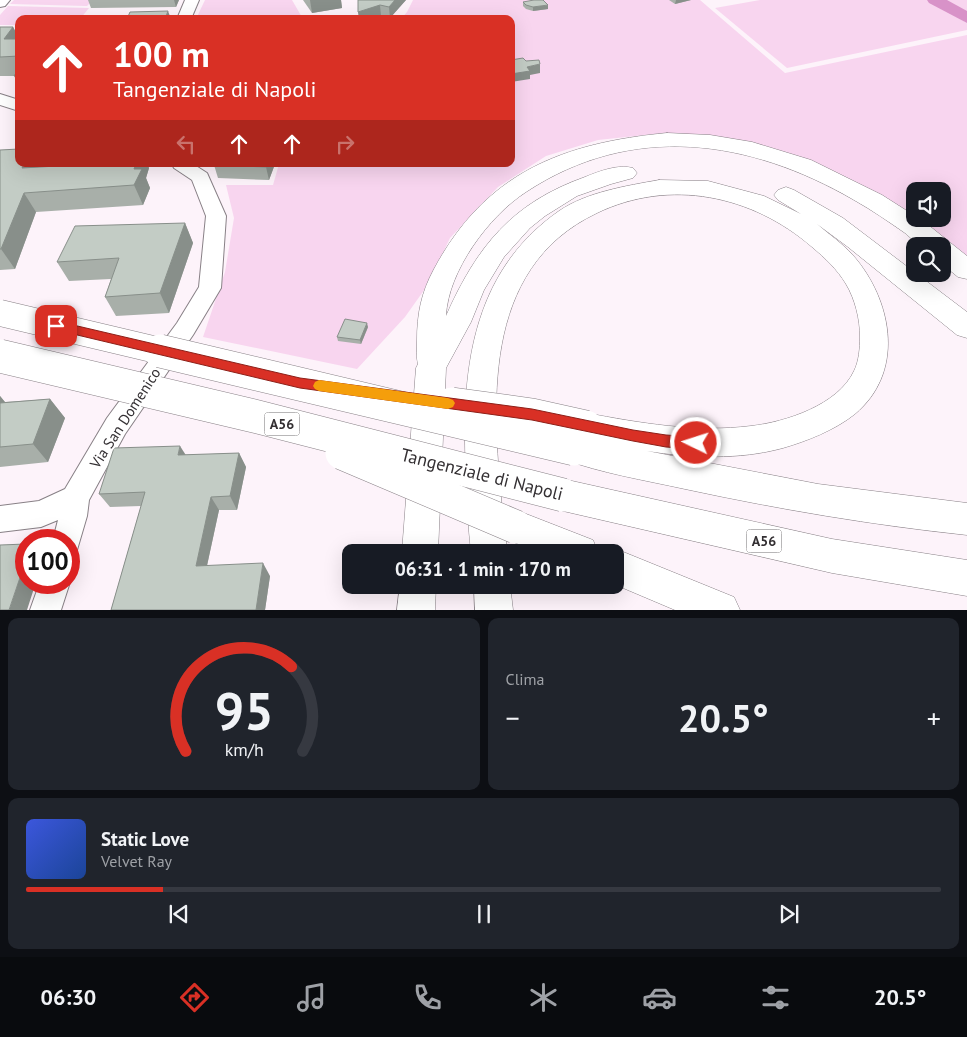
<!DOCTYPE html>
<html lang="it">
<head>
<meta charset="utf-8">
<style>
  body { margin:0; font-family:"PT Sans",sans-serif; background:#20242c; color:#f1f3f6; height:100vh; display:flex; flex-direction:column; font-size:19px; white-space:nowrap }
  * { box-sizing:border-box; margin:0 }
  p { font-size:16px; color:#9ea1a6 }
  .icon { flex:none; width:28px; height:28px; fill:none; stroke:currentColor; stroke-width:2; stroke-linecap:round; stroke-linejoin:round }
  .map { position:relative; height:610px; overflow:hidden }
  .drawer { display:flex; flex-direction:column; gap:8px; padding:8px; background:#0d0f14; flex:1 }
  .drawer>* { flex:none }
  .banner { position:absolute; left:15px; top:15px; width:500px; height:152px; border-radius:10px; box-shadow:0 5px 20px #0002; background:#d93025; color:#fff; overflow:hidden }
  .fabs { position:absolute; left:906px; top:182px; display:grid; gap:10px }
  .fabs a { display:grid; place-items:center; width:45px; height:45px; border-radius:10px; background:#171b24; box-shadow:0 5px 20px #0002; font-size:25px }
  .speed { position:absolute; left:15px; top:529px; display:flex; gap:10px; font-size:25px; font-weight:700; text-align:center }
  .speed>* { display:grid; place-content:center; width:65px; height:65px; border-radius:50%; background:#171b24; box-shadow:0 5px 20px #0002; line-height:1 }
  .speed .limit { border:8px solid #d22; background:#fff; color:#111 }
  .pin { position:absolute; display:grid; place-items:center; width:42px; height:42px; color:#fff; margin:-21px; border-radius:10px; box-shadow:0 2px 8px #0006 }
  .me { position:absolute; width:55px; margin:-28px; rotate:274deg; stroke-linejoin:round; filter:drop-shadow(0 0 4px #0008) }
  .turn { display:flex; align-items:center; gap:18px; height:105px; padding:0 15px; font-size:22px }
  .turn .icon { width:65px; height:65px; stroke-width:2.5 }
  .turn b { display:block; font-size:35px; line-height:42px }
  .lanes { display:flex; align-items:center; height:48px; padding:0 15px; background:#0003; justify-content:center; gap:25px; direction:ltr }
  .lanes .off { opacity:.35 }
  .big { font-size:38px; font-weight:600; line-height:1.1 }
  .drawer .widget { flex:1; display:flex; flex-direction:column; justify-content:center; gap:8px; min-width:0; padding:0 18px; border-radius:10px; background:#20242c }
  .drawer .dial { align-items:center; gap:0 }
  .dial svg { height:130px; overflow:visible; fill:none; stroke:#363941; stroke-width:7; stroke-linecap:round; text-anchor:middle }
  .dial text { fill:#f1f3f6; stroke:none }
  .song { display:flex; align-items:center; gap:15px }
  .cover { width:60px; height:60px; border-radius:8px; background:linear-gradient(135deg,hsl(230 70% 55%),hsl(220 70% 35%)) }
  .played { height:5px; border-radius:2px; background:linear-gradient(90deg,#d93025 15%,#363941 15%) }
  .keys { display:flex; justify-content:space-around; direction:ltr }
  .heat { display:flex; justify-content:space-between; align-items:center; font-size:28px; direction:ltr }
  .drawer .tiles { flex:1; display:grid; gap:8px; grid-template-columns:1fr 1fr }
  .widget:last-child { grid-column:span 2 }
  .trip { position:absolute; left:342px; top:544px; width:282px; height:50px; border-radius:10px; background:#171b24; box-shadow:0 5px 20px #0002; font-weight:600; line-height:50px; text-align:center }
  .tabs { display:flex; height:80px; justify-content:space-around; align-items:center; background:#090b0e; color:#9ea1a6 }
  .tabs .icon { width:35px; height:35px }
  .tabs .selected { color:#d93025 }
  .tabs b { font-size:22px; color:#f1f3f6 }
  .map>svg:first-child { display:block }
</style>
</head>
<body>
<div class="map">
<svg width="967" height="610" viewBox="0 0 967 610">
  <rect width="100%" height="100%" fill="#fdf3fa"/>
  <g fill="#f8d5ef" fill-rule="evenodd">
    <path d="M14,0H93L87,6L10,4Z"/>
    <path d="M205,0H292L303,19H196Z"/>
    <path d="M413,0H700L785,73L967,35V262L899,210L721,139L664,133L598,140L546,156L498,187L450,238L427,286L405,317L357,369L203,337L225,272L234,218L226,185H273L279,164H511V19H401L407,12ZM915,191H942V219H915Z"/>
    <path d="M760,0H928L967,23V30L787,68L715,8Z"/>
    <path d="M938,0H967V18Z"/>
    <path d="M8,6L89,8L80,19H19V25H0V15Z"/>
  </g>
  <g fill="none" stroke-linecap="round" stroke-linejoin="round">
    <path fill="#d892c8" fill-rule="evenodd" d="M927,0H947L967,11V23L929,3Z"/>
    <defs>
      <g id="street">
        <path d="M0,0H10L5,6L0,7Z"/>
        <path d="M185,0H199L191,19H177Z"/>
        <path d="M0,94L19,100V111L0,105Z"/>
        <path d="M172,164H193L207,173L226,216L221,288L193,335L125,434L89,500L87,516L77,550L69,553V540H53L58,520L41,527L0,532V506L39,501L65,489L107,418L177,323L199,287L206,216L192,180L174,168Z"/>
        <path d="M69,579L70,582L61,610H30L40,582H69Z"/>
      </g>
      <g id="highway">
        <path d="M667,133L710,135L752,142L811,160L882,195L915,216V219L927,224L967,256V279L958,277L942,264V246C937,246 929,247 924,246C917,245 910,237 905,233C889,222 872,210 854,200C749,139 632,122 526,192C489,216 448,271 446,316C477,246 512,203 585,177C600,171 618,164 633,168L637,173L633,178L611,184L577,196L545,216L530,228L504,257L484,290L471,322L446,368L438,552H402L416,368L418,364C416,357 417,349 417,341C417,314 421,293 434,269C486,172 563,143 667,133Z"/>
        <path d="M659,180L708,181L764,196L801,214L778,200L774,195L778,190L786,187L794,190L843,218L967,312V338L957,335L848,247L817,224C831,236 846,246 857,260C893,305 904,373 855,414C835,430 807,441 783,448C739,460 691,458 647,451L818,484L967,503V535C872,525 778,509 685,489C644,480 601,473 563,459L558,449L563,439L574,435L570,427L575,417L586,413C640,423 696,433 751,426C786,422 838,405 854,371C859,361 860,348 860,337C860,319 855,299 846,284C837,269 825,258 812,247C752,195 670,178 597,213C479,269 492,408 503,517L516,510L593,540L598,552H538L506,539L507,552H471C468,526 467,499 466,473C461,374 470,273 559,211C587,192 626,186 659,180Z"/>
        <path d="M563,479L832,539L967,560V596L832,573L563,511L551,506L546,495L551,484Z"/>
        <path d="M616,549L734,597L740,610H675L616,585V552H608Z"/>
        <path d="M400,585H436L435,610H397Z"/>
        <path d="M474,585H510L513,610H475Z"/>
      </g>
    </defs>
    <use href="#street" stroke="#888086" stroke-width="2"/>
    <use href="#highway" stroke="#888086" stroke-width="1"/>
    <use href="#street" fill="#fff" fill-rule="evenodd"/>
    <use href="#highway" fill="#fff" fill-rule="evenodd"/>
    <defs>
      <path id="highway-bridge-far1" d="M0,313L165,352"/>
      <g id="highway-bridge">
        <path d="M160,351L574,449"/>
        <path d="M0,356L258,417L563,495"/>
        <path d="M452,404L532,415L586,427"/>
        <path d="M342,453L516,527"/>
      </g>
    </defs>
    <use href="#highway-bridge-far1" stroke="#888086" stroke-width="27" stroke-linecap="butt"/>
    <use href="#highway-bridge" stroke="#888086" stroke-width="34" stroke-linecap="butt"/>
    <use href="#highway-bridge-far1" stroke="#fff" stroke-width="26"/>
    <use href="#highway-bridge" stroke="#fff" stroke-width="33"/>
  </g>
  <g fill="#a8afa9">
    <path d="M88,0H179L176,7L91,8Z"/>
    <path d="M303,0H341L342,8L312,13Z"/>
    <path d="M358,0H406L390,18L381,16L374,19H359Z"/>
    <path d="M669,0H691L675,4Z"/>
    <path d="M523,2L548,9L533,11L526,9L523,6Z"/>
    <path d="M0,27H13L19,38V85L14,76H0Z"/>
    <path d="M0,150L19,164H39L41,167L92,164H147L149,168L146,178L150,188L143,205L36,212L15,269L0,270Z"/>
    <path d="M275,164L269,180L218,178L214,165Z"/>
    <path d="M185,223L193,243L169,313L116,316L105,297L111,279L69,281L57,262Z"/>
    <path d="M368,327L361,344L338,341L337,337Z"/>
    <path d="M0,396L5,402L50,399L65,418L48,462L0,467Z"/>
    <path d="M239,453L246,467L237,510H219L207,566L270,576L265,610H111L141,506L110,507L99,494L186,455Z"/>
  </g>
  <g fill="#888f8a">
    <path d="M174,0H179L176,7Z"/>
    <path d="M310,0H341L342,8L312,13Z"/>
    <path d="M395,0H406L390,18L389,7Z"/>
    <path d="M676,0H691L675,4Z"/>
    <path d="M380,5L381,16L374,19H359L358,12Z"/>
    <path d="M548,5V9L533,11V7Z"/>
    <path d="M168,11L171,19H165Z"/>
    <path d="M13,27L19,38V51L4,39Z"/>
    <path d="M540,64V73L530,75V79L511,82V74L527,67Z"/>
    <path d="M24,164H39L41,168H22Z"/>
    <path d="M132,164H147L149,168L146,178L150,188L143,205L134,185Z"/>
    <path d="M267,164H275L269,180L266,167Z"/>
    <path d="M24,193L36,212L15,269L1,249Z"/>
    <path d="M185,223L193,243L169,313L160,293Z"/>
    <path d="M367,323L368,327L361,344L360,340Z"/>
    <path d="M0,396L9,407L0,418Z"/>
    <path d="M50,399L65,418L48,462L33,444Z"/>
    <path d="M180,446L189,460L178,455Z"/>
    <path d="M239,453L246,467L237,510L230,496Z"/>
    <path d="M211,497L219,510L204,579L196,566Z"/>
    <path d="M26,560V582H36L27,610H9Z"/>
    <path d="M263,563L270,576L265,610H256Z"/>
  </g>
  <g fill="#c3ccc5" stroke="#888f8a">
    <path d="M358,0H395L389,7L380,5L358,12Z"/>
    <path d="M534,0H543L548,5L533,7L526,5L523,2Z"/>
    <path d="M168,11L165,19H127L130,12Z"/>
    <path d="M0,27H13L4,39H19V56L0,57Z"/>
    <path d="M523,58L526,61L539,60L540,64L527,67L530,71L511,74V65L513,64L511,60Z"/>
    <path d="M19,68V75L14,76Z"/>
    <path d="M19,149V164H24L22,168L92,164H136L134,169H142L134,185L24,193L1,249H0V150Z"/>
    <path d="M215,164H267L266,167L214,165Z"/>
    <path d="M185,223L160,293L105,297L119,258L57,262L75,226Z"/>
    <path d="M345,319L367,323L360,340L337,337Z"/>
    <path d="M50,399L33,444L0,447V403Z"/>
    <path d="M180,446L178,455L239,453L230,496L211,497L196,566L263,563L256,610H111L145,492L99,494L114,448Z"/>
    <path d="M26,544V560L9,610H0V545Z"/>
  </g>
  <path fill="#d93025" stroke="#8d1f18" d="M56,321L300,378L532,409L633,430L666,435L696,437L701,439L703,443L701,447L696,449L666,447L633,441L532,420L300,388L52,329L51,326L52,323Z"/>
  <path fill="#f59e0b" d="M319,380L448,398L453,400L455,403L453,407L448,409L319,391L315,389L313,386L315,382Z"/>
  <g text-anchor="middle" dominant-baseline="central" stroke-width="4" stroke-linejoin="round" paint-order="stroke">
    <g fill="#fff" stroke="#716e70" stroke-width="1">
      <rect x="264.5" y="412.5" width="35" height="23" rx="4"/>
      <rect x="746.5" y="529.5" width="35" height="23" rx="4"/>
    </g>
    <g font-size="14" font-weight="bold" fill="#343033">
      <text x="282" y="424">A56</text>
      <text x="764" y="541">A56</text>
    </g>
    <g font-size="15" fill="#343033" stroke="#fff">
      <text transform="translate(125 418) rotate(-57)">Via San Domenico</text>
    </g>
    <g font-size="18" fill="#343033" stroke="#fff">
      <text transform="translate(482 474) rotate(14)">Tangenziale di Napoli</text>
    </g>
  </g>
</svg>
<div class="fabs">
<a><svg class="icon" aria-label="sound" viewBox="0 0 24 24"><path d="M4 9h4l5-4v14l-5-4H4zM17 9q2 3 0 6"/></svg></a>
<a><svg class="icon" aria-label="search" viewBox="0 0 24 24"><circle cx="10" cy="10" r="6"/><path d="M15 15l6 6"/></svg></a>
</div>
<div class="speed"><div class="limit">100</div></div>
<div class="pin" style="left:56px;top:326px;background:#d93025"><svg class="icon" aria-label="arrive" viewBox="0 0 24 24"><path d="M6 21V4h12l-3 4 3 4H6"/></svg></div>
<svg class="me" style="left:696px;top:443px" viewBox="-20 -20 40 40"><circle r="17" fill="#d93025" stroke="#fff" stroke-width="3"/><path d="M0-11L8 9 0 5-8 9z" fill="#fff"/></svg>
<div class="trip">06:31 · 1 min · 170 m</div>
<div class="banner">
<div class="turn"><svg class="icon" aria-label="ahead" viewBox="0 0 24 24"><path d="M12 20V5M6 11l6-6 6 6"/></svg><div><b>100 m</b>Tangenziale di Napoli</div></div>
<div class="lanes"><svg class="icon off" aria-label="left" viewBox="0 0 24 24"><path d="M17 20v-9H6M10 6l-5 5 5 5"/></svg><svg class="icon" aria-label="ahead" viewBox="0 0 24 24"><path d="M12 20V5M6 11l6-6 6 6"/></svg><svg class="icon" aria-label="ahead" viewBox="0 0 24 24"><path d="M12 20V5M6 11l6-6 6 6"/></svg><svg class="icon off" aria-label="right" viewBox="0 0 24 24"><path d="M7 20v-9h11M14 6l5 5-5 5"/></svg></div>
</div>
</div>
<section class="drawer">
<div class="tiles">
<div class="widget dial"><svg viewBox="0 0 100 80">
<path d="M14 69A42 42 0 1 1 86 69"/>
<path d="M14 69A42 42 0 0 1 79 17" stroke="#d93025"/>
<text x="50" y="56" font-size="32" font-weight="700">95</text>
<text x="50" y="72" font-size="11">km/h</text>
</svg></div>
<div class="widget"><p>Clima</p>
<div class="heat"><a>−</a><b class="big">20.5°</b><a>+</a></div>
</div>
<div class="widget">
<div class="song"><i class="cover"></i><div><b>Static Love</b><p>Velvet Ray</p></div></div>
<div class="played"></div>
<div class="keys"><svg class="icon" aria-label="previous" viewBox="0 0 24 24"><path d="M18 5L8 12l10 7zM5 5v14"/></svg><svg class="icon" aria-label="pause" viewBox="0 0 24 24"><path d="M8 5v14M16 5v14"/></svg><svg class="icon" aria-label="next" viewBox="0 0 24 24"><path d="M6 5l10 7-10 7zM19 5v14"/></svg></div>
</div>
</div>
</section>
<nav class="tabs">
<b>06:30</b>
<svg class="icon selected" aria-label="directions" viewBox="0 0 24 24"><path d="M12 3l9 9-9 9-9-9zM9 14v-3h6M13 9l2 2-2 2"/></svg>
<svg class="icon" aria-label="music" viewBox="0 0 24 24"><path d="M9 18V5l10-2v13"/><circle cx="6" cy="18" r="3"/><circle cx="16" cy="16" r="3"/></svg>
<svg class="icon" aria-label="phone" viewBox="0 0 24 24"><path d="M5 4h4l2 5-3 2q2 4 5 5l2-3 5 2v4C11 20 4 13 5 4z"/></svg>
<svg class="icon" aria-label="climate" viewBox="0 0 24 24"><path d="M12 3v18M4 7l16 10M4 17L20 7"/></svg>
<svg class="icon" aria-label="car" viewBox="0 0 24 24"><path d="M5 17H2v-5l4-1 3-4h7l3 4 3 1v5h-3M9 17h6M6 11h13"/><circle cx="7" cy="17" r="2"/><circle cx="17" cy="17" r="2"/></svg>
<svg class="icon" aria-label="filters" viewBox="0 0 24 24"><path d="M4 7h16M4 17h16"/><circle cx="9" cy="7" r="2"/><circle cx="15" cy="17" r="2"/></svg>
<b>20.5°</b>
</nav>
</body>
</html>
